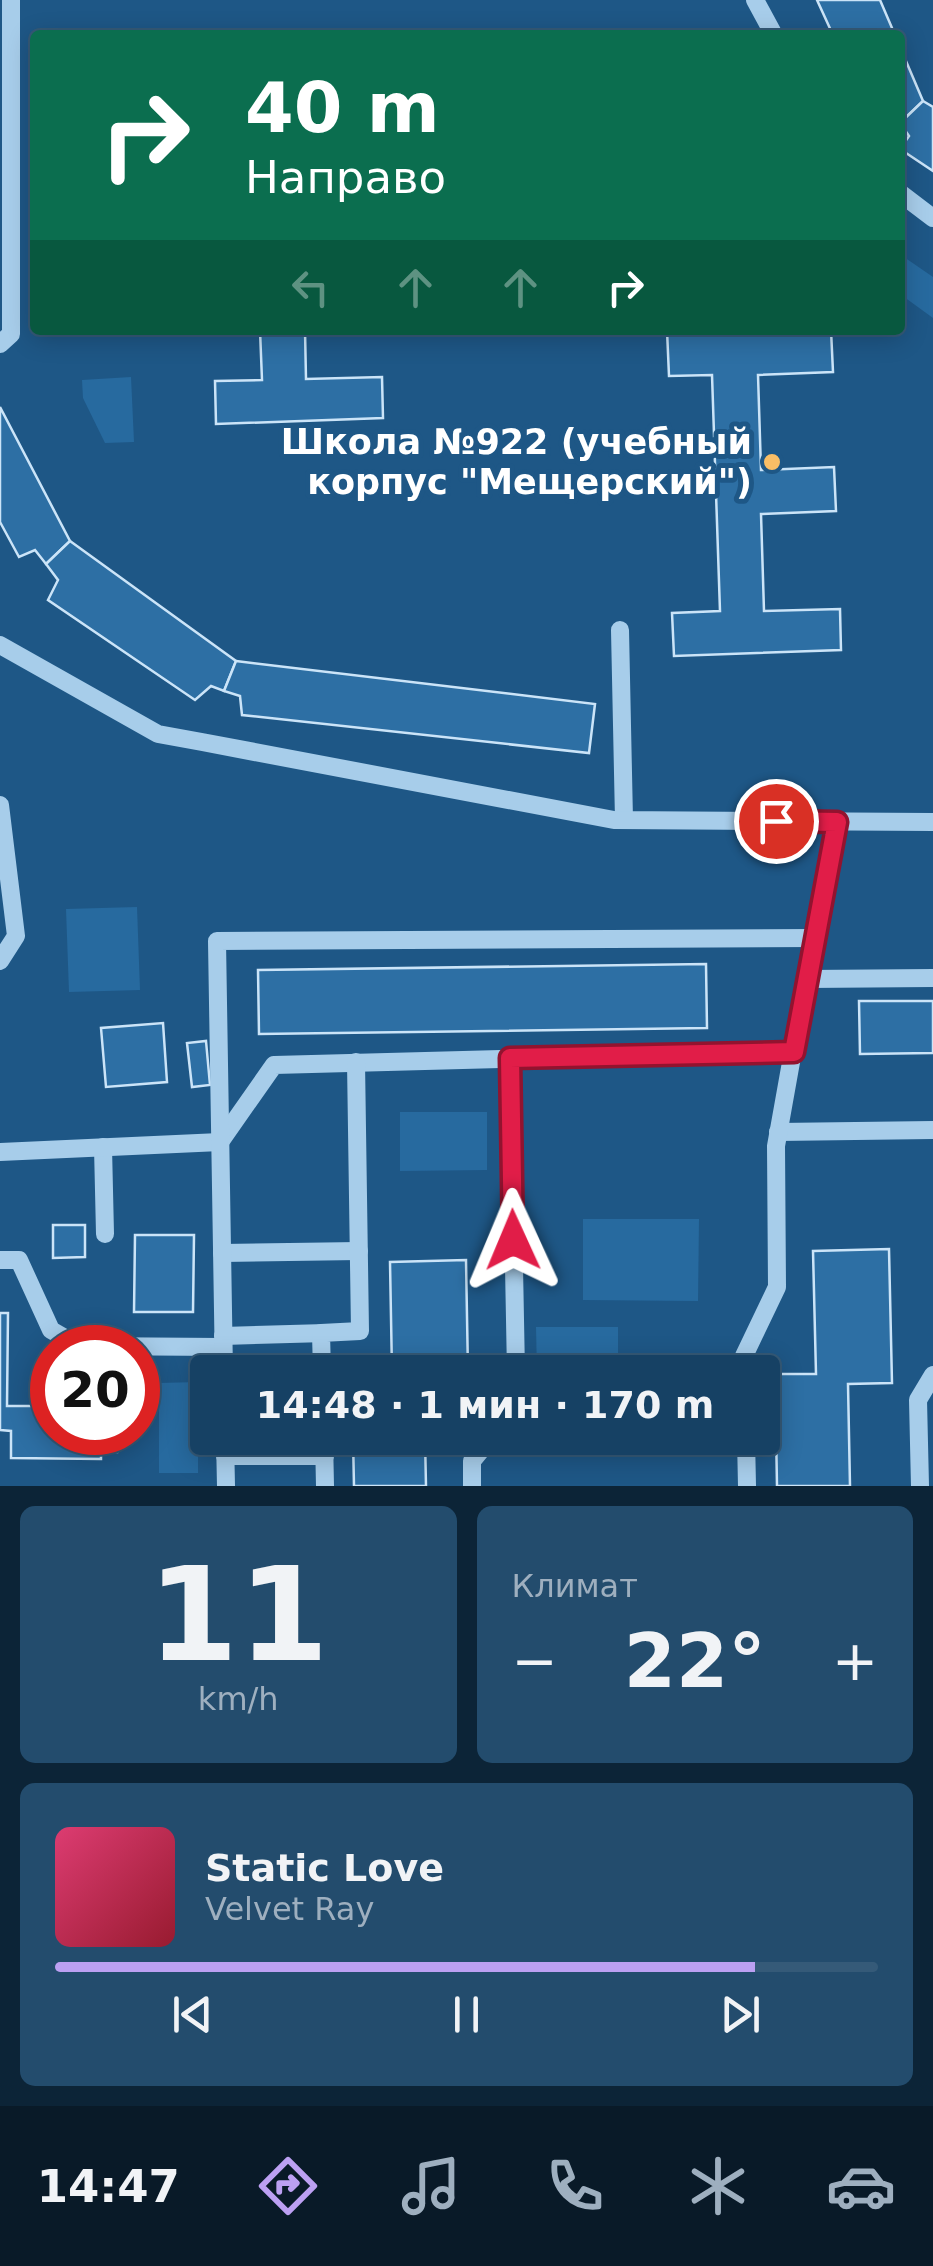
<!DOCTYPE html>
<html lang="ru">
<head>
<meta charset="utf-8">
<style>
  body { margin:0; font-family:"DejaVu Sans",sans-serif; background:#234c6d; color:#f1f3f6; height:100vh; display:flex; flex-direction:column; font-size:38px; white-space:nowrap }
  * { box-sizing:border-box; margin:0 }
  p { font-size:32px; color:#9eafbf }
  .icon { flex:none; width:55px; height:55px; fill:none; stroke:currentColor; stroke-width:2; stroke-linecap:round; stroke-linejoin:round }
  .map { position:relative; height:1486px; overflow:hidden }
  .details { display:flex; flex-direction:column; gap:20px; padding:20px; background:#0c2437; flex:1 }
  .details>* { flex:none }
  .guide { position:absolute; left:30px; top:30px; width:875px; height:305px; border-radius:10px; box-shadow:0 5px 25px #0003,0 0 0 2px #355a78; background:#0b6e4f; color:#fff; overflow:hidden }
  .speed { position:absolute; left:30px; top:1325px; display:flex; gap:20px; font-size:50px; font-weight:700; text-align:center }
  .speed>* { display:grid; place-content:center; width:130px; height:130px; border-radius:50%; background:#164164; box-shadow:0 5px 25px #0003,0 0 0 2px #355a78; line-height:1 }
  .speed .limit { border:15px solid #d22; background:#fff; color:#111 }
  .pin { position:absolute; display:grid; place-items:center; width:85px; height:85px; color:#fff; margin:-42px; border:5px solid #fff; border-radius:50%; box-shadow:0 2px 10px #0007 }
  .me { position:absolute; width:110px; margin:-55px; rotate:359deg; stroke-linejoin:round; filter:drop-shadow(0 0 8px #0008) }
  .turn { display:flex; align-items:center; gap:35px; height:210px; padding:0 50px; font-size:45px }
  .turn .icon { width:130px; height:130px; stroke-width:2.5 }
  .turn b { display:block; font-size:70px; line-height:85px }
  .lanes { display:flex; align-items:center; height:95px; padding:0 50px; background:#0003; justify-content:center; gap:50px; direction:ltr }
  .lanes .off { opacity:.35 }
  .big { font-size:75px; font-weight:700; line-height:1.1 }
  .details .widget { flex:1; display:flex; flex-direction:column; justify-content:center; gap:15px; min-width:0; padding:0 35px; border-radius:15px; background:#234c6d }
  .details .dial { align-items:center; gap:0 }
  .dial b { font-size:130px; line-height:1 }
  .song { display:flex; align-items:center; gap:30px }
  .cover { width:120px; height:120px; border-radius:15px; background:linear-gradient(135deg,hsl(340 70% 55%),hsl(350 70% 35%)) }
  .played { height:10px; border-radius:5px; background:linear-gradient(90deg,#bca0f2 85%,#355a78 85%) }
  .keys { display:flex; justify-content:space-around; direction:ltr }
  .heat { display:flex; justify-content:space-between; align-items:center; font-size:55px; direction:ltr }
  .details .tiles { flex:1; display:grid; gap:20px; grid-template-columns:1fr 1fr }
  .widget:last-child { grid-column:span 2 }
  .trip { position:absolute; left:190px; top:1355px; width:590px; height:100px; border-radius:10px; background:#164164; box-shadow:0 5px 25px #0003,0 0 0 2px #355a78; font-weight:700; line-height:100px; text-align:center }
  .menu { display:flex; height:160px; justify-content:space-around; align-items:center; background:#091a28; color:#9eafbf }
  .menu .icon { width:70px; height:70px }
  .menu .current { color:#bca0f2 }
  .menu b { font-size:45px; color:#f1f3f6 }
  .map>svg:first-child { display:block }
</style>
</head>
<body>
<div class="map">
<svg width="933" height="1486" viewBox="0 0 933 1486">
  <rect width="100%" height="100%" fill="#1e5786"/>
  <g fill="#276a9f">
    <path d="M901,255L933,277V318L900,294Z"/>
    <path d="M131,377L134,442L105,443L83,398L82,380Z"/>
    <path d="M137,907L140,990L69,992L66,909Z"/>
    <path d="M400,1112H487V1170L400,1171Z"/>
    <path d="M583,1219H699L698,1301L583,1300Z"/>
    <path d="M536,1327H618V1372H537Z"/>
    <path d="M198,1382V1473H159V1383Z"/>
  </g>
  <g fill="#2d6fa4" stroke="#cbe4f8" stroke-width="2.5">
    <path d="M817,0H880L895,35H833Z"/>
    <path d="M900,47L923,101L900,123Z"/>
    <path d="M923,101L933,107V171L900,149L909,136L900,123Z"/>
    <path d="M260,330H305L306,379L382,377L383,418L216,424L215,381L262,380Z"/>
    <path d="M667,330H831L833,372L758,375L761,470L834,467L836,511L761,514L764,611L840,609L841,650L674,656L672,613L720,611L712,375L669,376Z"/>
    <path d="M0,407L70,541L46,564L35,550L19,557L0,522Z"/>
    <path d="M70,541L236,661L224,691L211,686L195,700L48,600L58,580L46,564Z"/>
    <path d="M236,661L595,704L589,753L242,715L240,696L224,691Z"/>
    <path d="M706,964L707,1028L259,1034L258,970Z"/>
    <path d="M859,1001H933V1053L860,1054Z"/>
    <path d="M163,1023L167,1082L106,1087L101,1028Z"/>
    <path d="M206,1041L210,1085L192,1087L187,1043Z"/>
    <path d="M53,1225H85V1257L53,1258Z"/>
    <path d="M135,1235H194L193,1312H134Z"/>
    <path d="M889,1249L892,1383L848,1384L850,1486H777L775,1374H816L813,1251Z"/>
    <path d="M466,1260L468,1372H392L390,1262Z"/>
    <path d="M0,1313H8L7,1406H40V1399H52V1432H117V1452L101,1451V1459L11,1458V1431L0,1430Z"/>
    <path d="M353,1438H425L426,1486H354Z"/>
  </g>
  <g fill="none" stroke-linecap="round" stroke-linejoin="round">
    <g stroke="#a7cdea" stroke-width="18">
      <path d="M755,0L774,35"/>
      <path d="M900,193L933,218"/>
      <path d="M0,344L11,334V0"/>
      <path d="M620,630L624,820"/>
      <path d="M0,645L158,734L202,742L614,820L933,822"/>
      <path d="M0,805L16,936L0,961"/>
      <path d="M807,979L837,822"/>
      <path d="M510,1057L516,1372"/>
      <path d="M778,1132L933,1130"/>
      <path d="M103,1147L105,1234"/>
      <path d="M0,1152L220,1142L274,1065L793,1051L807,979L933,978"/>
      <path d="M222,1253L359,1251"/>
      <path d="M0,1260H19L51,1330L79,1346L223,1347"/>
      <path d="M223,1336L326,1333"/>
      <path d="M224,1372L217,941L815,938"/>
      <path d="M322,1372L321,1333L360,1331L356,1062"/>
      <path d="M744,1372V1356L777,1287L776,1146L793,1051"/>
      <path d="M225,1438L226,1486"/>
      <path d="M324,1438L325,1486"/>
      <path d="M746,1438L747,1486"/>
      <path d="M225,1456H325"/>
      <path d="M472,1486V1461L491,1438"/>
      <path d="M920,1486L918,1400L933,1375"/>
    </g>
  </g>
  <g fill="none" stroke-linecap="round" stroke-linejoin="round">
    <defs>
      <path id="route" d="M513,1240L510,1058L794,1052L837,822L776,821"/>
    </defs>
    <use href="#route" stroke="#92132f" stroke-width="25"/>
    <use href="#route" stroke="#e11d48" stroke-width="18"/>
  </g>
  <circle fill="#f9be66" stroke="#1e5786" stroke-width="4" cx="772" cy="462" r="10"/>
  <g text-anchor="middle" dominant-baseline="central" stroke-width="10" stroke-linejoin="round" paint-order="stroke">
    <g font-size="35" font-weight="bold" fill="#fff" stroke="#1e5786" text-anchor="end">
      <text x="752" y="442">Школа №922 (учебный<tspan x="752" dy="40">корпус "Мещерский")</tspan></text>
    </g>
  </g>
</svg>
<div class="speed"><div class="limit">20</div></div>
<div class="pin" style="left:776px;top:821px;background:#d93025"><svg class="icon" aria-label="arrive" viewBox="0 0 24 24"><path d="M6 21V4h12l-3 4 3 4H6"/></svg></div>
<svg class="me" style="left:513px;top:1240px" viewBox="-20 -20 40 40"><path d="M0-17L14 15 0 8-14 15z" fill="#e11d48" stroke="#fff" stroke-width="4"/></svg>
<div class="trip">14:48 · 1 мин · 170 m</div>
<div class="guide">
<div class="turn"><svg class="icon" aria-label="right" viewBox="0 0 24 24"><path d="M7 20v-9h11M14 6l5 5-5 5"/></svg><div><b>40 m</b>Направо</div></div>
<div class="lanes"><svg class="icon off" aria-label="left" viewBox="0 0 24 24"><path d="M17 20v-9H6M10 6l-5 5 5 5"/></svg><svg class="icon off" aria-label="ahead" viewBox="0 0 24 24"><path d="M12 20V5M6 11l6-6 6 6"/></svg><svg class="icon off" aria-label="ahead" viewBox="0 0 24 24"><path d="M12 20V5M6 11l6-6 6 6"/></svg><svg class="icon" aria-label="right" viewBox="0 0 24 24"><path d="M7 20v-9h11M14 6l5 5-5 5"/></svg></div>
</div>
</div>
<section class="details">
<div class="tiles">
<div class="widget dial"><b>11</b><p>km/h</p></div>
<div class="widget"><p>Климат</p>
<div class="heat"><a>−</a><b class="big">22°</b><a>+</a></div>
</div>
<div class="widget">
<div class="song"><i class="cover"></i><div><b>Static Love</b><p>Velvet Ray</p></div></div>
<div class="played"></div>
<div class="keys"><svg class="icon" aria-label="previous" viewBox="0 0 24 24"><path d="M18 5L8 12l10 7zM5 5v14"/></svg><svg class="icon" aria-label="pause" viewBox="0 0 24 24"><path d="M8 5v14M16 5v14"/></svg><svg class="icon" aria-label="next" viewBox="0 0 24 24"><path d="M6 5l10 7-10 7zM19 5v14"/></svg></div>
</div>
</div>
</section>
<nav class="menu">
<b>14:47</b>
<svg class="icon current" aria-label="directions" viewBox="0 0 24 24"><path d="M12 3l9 9-9 9-9-9zM9 14v-3h6M13 9l2 2-2 2"/></svg>
<svg class="icon" aria-label="music" viewBox="0 0 24 24"><path d="M9 18V5l10-2v13"/><circle cx="6" cy="18" r="3"/><circle cx="16" cy="16" r="3"/></svg>
<svg class="icon" aria-label="phone" viewBox="0 0 24 24"><path d="M5 4h4l2 5-3 2q2 4 5 5l2-3 5 2v4C11 20 4 13 5 4z"/></svg>
<svg class="icon" aria-label="climate" viewBox="0 0 24 24"><path d="M12 3v18M4 7l16 10M4 17L20 7"/></svg>
<svg class="icon" aria-label="car" viewBox="0 0 24 24"><path d="M5 17H2v-5l4-1 3-4h7l3 4 3 1v5h-3M9 17h6M6 11h13"/><circle cx="7" cy="17" r="2"/><circle cx="17" cy="17" r="2"/></svg>
</nav>
</body>
</html>
